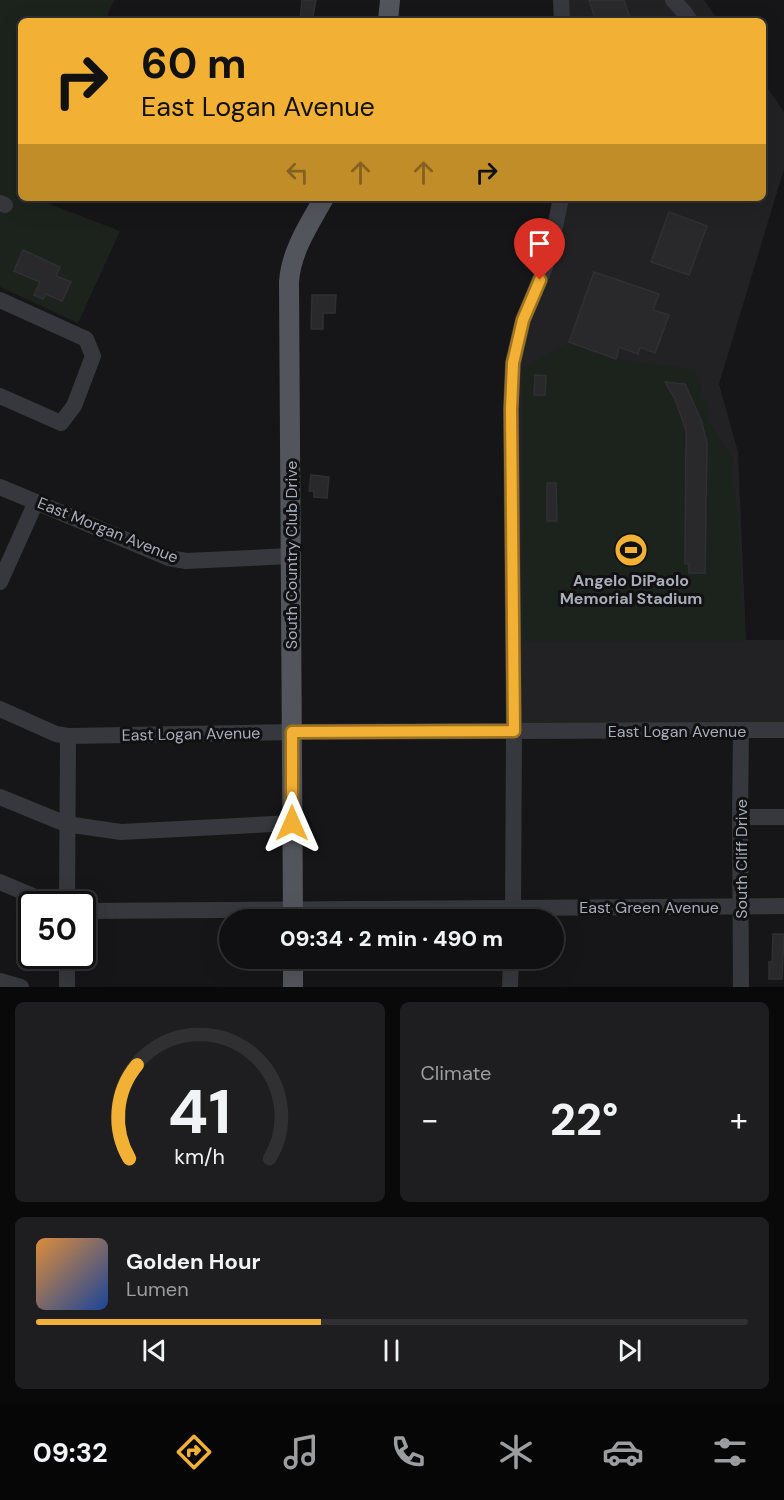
<!DOCTYPE html>
<html lang="en">
<head>
<meta charset="utf-8">
<style>
  body { margin:0; font-family:"DM Sans",sans-serif; background:#1e1e20; color:#f1f3f6; height:100vh; display:flex; flex-direction:column; font-size:22px; white-space:nowrap }
  * { box-sizing:border-box; margin:0 }
  p { font-size:20px; color:#9c9d9f }
  .icon { flex:none; width:33px; height:33px; fill:none; stroke:currentColor; stroke-width:2; stroke-linecap:round; stroke-linejoin:round }
  .map { position:relative; height:987px; overflow:hidden }
  .side { display:flex; flex-direction:column; gap:15px; padding:15px; background:#09090a; flex:1 }
  .side>* { flex:none }
  .top-card { position:absolute; left:18px; top:18px; width:748px; height:183px; border-radius:9px; box-shadow:0 6px 24px #0002,0 0 0 2px #303032; background:#f2b134; color:#111; overflow:hidden }
  .speed { position:absolute; left:18px; top:891px; display:flex; gap:12px; font-size:30px; font-weight:700; text-align:center }
  .speed>* { display:grid; place-content:center; width:78px; height:78px; border-radius:50%; background:#101012; box-shadow:0 6px 24px #0002,0 0 0 2px #303032; line-height:1 }
  .speed .limit { border:3px solid #111; border-radius:9px; background:#fff; color:#111 }
  .pin { position:absolute; display:grid; place-items:center; width:51px; height:51px; color:#fff; margin:-62px -26px; border-radius:50% 50% 50% 0; rotate:-45deg; box-shadow:0 0 6px #0007 }
  .pin .icon { rotate:45deg }
  .me { position:absolute; width:66px; margin:-33px; rotate:0deg; stroke-linejoin:round; filter:drop-shadow(0 0 4px #0008) }
  .turn { display:flex; align-items:center; gap:21px; height:126px; padding:0 24px; font-size:27px }
  .turn .icon { width:78px; height:78px; stroke-width:2.5 }
  .turn b { display:block; font-size:42px; line-height:51px }
  .lanes { display:flex; align-items:center; height:57px; padding:0 24px; background:#0003; justify-content:center; gap:30px; direction:ltr }
  .lanes .off { opacity:.35 }
  .big { font-size:45px; font-weight:800; line-height:1.1 }
  .side .tile { flex:1; display:flex; flex-direction:column; justify-content:center; gap:9px; min-width:0; padding:0 21px; border-radius:9px; background:#1e1e20 }
  .side .dial { align-items:center; gap:0 }
  .dial svg { height:156px; overflow:visible; fill:none; stroke:#303032; stroke-width:7; stroke-linecap:round; text-anchor:middle }
  .dial text { fill:#f1f3f6; stroke:none }
  .song { display:flex; align-items:center; gap:18px }
  .cover { width:72px; height:72px; border-radius:9px; background:linear-gradient(135deg,hsl(30 70% 55%),hsl(220 70% 35%)) }
  .played { height:6px; border-radius:3px; background:linear-gradient(90deg,#f2b134 40%,#303032 40%) }
  .keys { display:flex; justify-content:space-around; direction:ltr }
  .heat { display:flex; justify-content:space-between; align-items:center; font-size:33px; direction:ltr }
  .side .tiles { flex:1; display:grid; gap:15px; grid-template-columns:1fr 1fr }
  .tile:last-child { grid-column:span 2 }
  .trip { position:absolute; left:219px; top:909px; width:345px; height:60px; border-radius:30px; background:#101012; box-shadow:0 6px 24px #0002,0 0 0 2px #303032; font-weight:800; line-height:60px; text-align:center }
  .dock { display:flex; height:96px; justify-content:space-around; align-items:center; background:#060607; color:#9c9d9f }
  .dock .icon { width:42px; height:42px }
  .dock .selected { color:#f2b134 }
  .dock b { font-size:27px; color:#f1f3f6 }
  .map>svg:first-child { display:block }
</style>
</head>
<body>
<div class="map">
<svg width="784" height="987" viewBox="0 0 784 987">
  <rect width="100%" height="100%" fill="#161618"/>
  <g fill="#222225">
    <path d="M561,0H704L719,21H562Z"/>
    <path d="M764,83L784,112V169L719,384L738,452L746,640H784V730L514,731L519,340L561,198H764Z"/>
  </g>
  <g fill="#1c231d">
    <path d="M0,0H114L105,21H21V198H34L120,231L78,323L0,287Z"/>
    <path d="M569,342L616,359L695,370L712,426L733,460L746,641H523V368Z"/>
  </g>
  <g fill="#29292c" stroke="#303034" stroke-width="1.5">
    <path d="M302,0H316L312,21H300Z"/>
    <path d="M589,0H624L631,21H596Z"/>
    <path d="M669,212L707,226L689,275L651,262Z"/>
    <path d="M23,250L60,267L56,276L71,282L62,301L46,294L43,299L34,295L40,282L14,271Z"/>
    <path d="M594,272L659,294L653,310L669,315L655,353L640,347L638,354L619,347L616,359L569,342Z"/>
    <path d="M312,295H336L335,313H323V329H311Z"/>
    <path d="M535,375L546,376L545,395H534Z"/>
    <path d="M665,382L685,384L701,420L707,443L705,573H689V564H685L686,430L675,399Z"/>
    <path d="M311,475L329,477L327,498L314,497V491H309Z"/>
    <path d="M547,483H556L557,521H547Z"/>
    <path d="M773,934H784L782,979H769V962H772Z"/>
  </g>
  <g fill="none" stroke-linecap="round" stroke-linejoin="round">
    <g stroke="#37383d" stroke-width="16">
      <path d="M561,0L562,21"/>
      <path d="M673,0L684,12L690,21"/>
      <path d="M0,203L5,205"/>
      <path d="M0,300L86,339L93,356L74,406L61,423L0,396"/>
      <path d="M0,487L169,558L186,561L291,556"/>
      <path d="M0,582L36,502"/>
      <path d="M0,709L56,734L68,736L292,732L784,730"/>
      <path d="M0,797L66,824L121,832L292,823"/>
      <path d="M740,817H784"/>
      <path d="M0,882L52,904"/>
      <path d="M67,904L68,736"/>
      <path d="M82,911L784,906"/>
      <path d="M513,920L514,731L511,409L513,363L523,320L548,260L561,198"/>
      <path d="M67,956V987"/>
      <path d="M0,981L21,987"/>
      <path d="M510,987L511,958"/>
      <path d="M741,987L740,817L741,730"/>
    </g>
    <g stroke="#53555c" stroke-width="20">
      <path d="M388,21L390,0"/>
      <path d="M293,920L289,282C291,251 309,225 324,198"/>
      <path d="M293,958V987"/>
    </g>
  </g>
  <g fill="none" stroke-linecap="round" stroke-linejoin="round">
    <defs>
      <path id="route" d="M292,823V732L514,731L511,409L513,363L523,320L540,280"/>
    </defs>
    <use href="#route" stroke="#9d7322" stroke-width="15"/>
    <use href="#route" stroke="#f2b134" stroke-width="10"/>
  </g>
  <defs>
    <symbol id="stadium-disc" viewBox="-11 -11 22 22"><circle r="9.5" fill="#f2b134" stroke="#111113"/><path d="M0-5a6.5 5 0 1 0 0 10a6.5 5 0 1 0 0-10ZM-3.5-1.8h7v3.6h-7Z" fill="#111"/></symbol>
  </defs>
  <g fill-rule="evenodd">
    <use href="#stadium-disc" x="612" y="531" width="38" height="38"/>
  </g>
  <g text-anchor="middle" dominant-baseline="central" stroke-width="6" stroke-linejoin="round" paint-order="stroke">
    <g font-size="16" fill="#a8adb8" stroke="#111113">
      <text transform="translate(108 530) rotate(22)">East Morgan Avenue</text>
      <text transform="translate(291 555) rotate(-90)">South Country Club Drive</text>
      <text x="677" y="731">East Logan Avenue</text>
      <text transform="translate(191 734) rotate(-1)">East Logan Avenue</text>
      <text transform="translate(741 859) rotate(-90)">South Cliff Drive</text>
      <text x="649" y="907">East Green Avenue</text>
    </g>
    <g font-size="16" font-weight="bold" fill="#a8adb8" stroke="#111113">
      <text x="631" y="580">Angelo DiPaolo<tspan x="631" dy="18">Memorial Stadium</tspan></text>
    </g>
  </g>
</svg>
<div class="speed"><div class="limit">50</div></div>
<div class="pin" style="left:540px;top:280px;background:#d93025"><svg class="icon" aria-label="arrive" viewBox="0 0 24 24"><path d="M6 21V4h12l-3 4 3 4H6"/></svg></div>
<svg class="me" style="left:292px;top:823px" viewBox="-20 -20 40 40"><path d="M0-17L14 15 0 8-14 15z" fill="#f2b134" stroke="#fff" stroke-width="4"/></svg>
<div class="trip">09:34 · 2 min · 490 m</div>
<div class="top-card">
<div class="turn"><svg class="icon" aria-label="right" viewBox="0 0 24 24"><path d="M7 20v-9h11M14 6l5 5-5 5"/></svg><div><b>60 m</b>East Logan Avenue</div></div>
<div class="lanes"><svg class="icon off" aria-label="left" viewBox="0 0 24 24"><path d="M17 20v-9H6M10 6l-5 5 5 5"/></svg><svg class="icon off" aria-label="ahead" viewBox="0 0 24 24"><path d="M12 20V5M6 11l6-6 6 6"/></svg><svg class="icon off" aria-label="ahead" viewBox="0 0 24 24"><path d="M12 20V5M6 11l6-6 6 6"/></svg><svg class="icon" aria-label="right" viewBox="0 0 24 24"><path d="M7 20v-9h11M14 6l5 5-5 5"/></svg></div>
</div>
</div>
<section class="side">
<div class="tiles">
<div class="tile dial"><svg viewBox="0 0 100 80">
<path d="M14 69A42 42 0 1 1 86 69"/>
<path d="M14 69A42 42 0 0 1 18 21" stroke="#f2b134"/>
<text x="50" y="56" font-size="32" font-weight="700">41</text>
<text x="50" y="72" font-size="11">km/h</text>
</svg></div>
<div class="tile"><p>Climate</p>
<div class="heat"><a>−</a><b class="big">22°</b><a>+</a></div>
</div>
<div class="tile">
<div class="song"><i class="cover"></i><div><b>Golden Hour</b><p>Lumen</p></div></div>
<div class="played"></div>
<div class="keys"><svg class="icon" aria-label="previous" viewBox="0 0 24 24"><path d="M18 5L8 12l10 7zM5 5v14"/></svg><svg class="icon" aria-label="pause" viewBox="0 0 24 24"><path d="M8 5v14M16 5v14"/></svg><svg class="icon" aria-label="next" viewBox="0 0 24 24"><path d="M6 5l10 7-10 7zM19 5v14"/></svg></div>
</div>
</div>
</section>
<nav class="dock">
<b>09:32</b>
<svg class="icon selected" aria-label="directions" viewBox="0 0 24 24"><path d="M12 3l9 9-9 9-9-9zM9 14v-3h6M13 9l2 2-2 2"/></svg>
<svg class="icon" aria-label="music" viewBox="0 0 24 24"><path d="M9 18V5l10-2v13"/><circle cx="6" cy="18" r="3"/><circle cx="16" cy="16" r="3"/></svg>
<svg class="icon" aria-label="phone" viewBox="0 0 24 24"><path d="M5 4h4l2 5-3 2q2 4 5 5l2-3 5 2v4C11 20 4 13 5 4z"/></svg>
<svg class="icon" aria-label="climate" viewBox="0 0 24 24"><path d="M12 3v18M4 7l16 10M4 17L20 7"/></svg>
<svg class="icon" aria-label="car" viewBox="0 0 24 24"><path d="M5 17H2v-5l4-1 3-4h7l3 4 3 1v5h-3M9 17h6M6 11h13"/><circle cx="7" cy="17" r="2"/><circle cx="17" cy="17" r="2"/></svg>
<svg class="icon" aria-label="filters" viewBox="0 0 24 24"><path d="M4 7h16M4 17h16"/><circle cx="9" cy="7" r="2"/><circle cx="15" cy="17" r="2"/></svg>
</nav>
</body>
</html>
